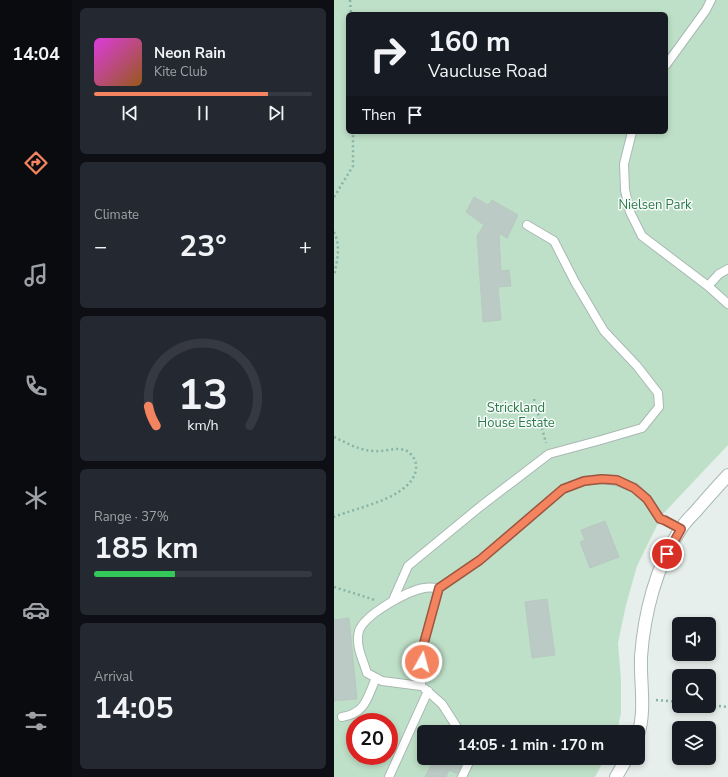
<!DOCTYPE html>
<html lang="en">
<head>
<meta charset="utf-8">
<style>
  body { margin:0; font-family:"Nunito Sans",sans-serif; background:#242831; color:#f1f3f6; height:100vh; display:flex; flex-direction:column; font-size:15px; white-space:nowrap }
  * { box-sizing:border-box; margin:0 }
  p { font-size:13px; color:#9ea1a6 }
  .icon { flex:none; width:22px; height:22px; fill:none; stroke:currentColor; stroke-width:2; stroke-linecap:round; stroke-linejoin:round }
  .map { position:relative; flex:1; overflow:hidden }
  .side { display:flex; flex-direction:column; gap:8px; padding:8px; background:#0d0f14; width:262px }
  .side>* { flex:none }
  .hud { position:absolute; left:12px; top:12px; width:322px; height:122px; border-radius:6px; box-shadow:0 2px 6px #0003; background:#171b24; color:#f1f3f6; overflow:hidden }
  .tools { position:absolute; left:338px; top:617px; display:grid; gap:8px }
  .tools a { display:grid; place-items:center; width:44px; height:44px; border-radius:6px; background:#171b24; box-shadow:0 2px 6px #0003; font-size:20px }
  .speed { position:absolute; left:12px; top:713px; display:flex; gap:8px; font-size:20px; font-weight:700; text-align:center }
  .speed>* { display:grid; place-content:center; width:52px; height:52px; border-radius:50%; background:#171b24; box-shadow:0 2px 6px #0003; line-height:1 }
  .speed .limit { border:6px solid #d22; background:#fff; color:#111 }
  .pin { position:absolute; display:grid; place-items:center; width:34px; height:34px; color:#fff; margin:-17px; border:2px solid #fff; border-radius:50%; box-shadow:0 1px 4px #0007 }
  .me { position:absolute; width:44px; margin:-22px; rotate:7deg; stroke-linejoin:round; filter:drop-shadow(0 0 3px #0008) }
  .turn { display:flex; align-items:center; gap:14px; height:84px; padding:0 16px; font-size:18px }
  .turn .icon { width:52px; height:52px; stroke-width:2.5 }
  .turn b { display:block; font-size:28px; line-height:34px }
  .then { display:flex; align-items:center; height:38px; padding:0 16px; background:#0003; gap:8px; font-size:15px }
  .big { font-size:30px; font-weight:700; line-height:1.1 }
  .side .widget { flex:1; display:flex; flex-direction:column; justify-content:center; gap:6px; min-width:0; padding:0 14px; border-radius:6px; background:#242831 }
  .side .dial { align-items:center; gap:0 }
  .dial svg { height:104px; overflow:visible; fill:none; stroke:#363941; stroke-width:7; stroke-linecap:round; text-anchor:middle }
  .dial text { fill:#f1f3f6; stroke:none }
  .song { display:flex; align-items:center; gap:12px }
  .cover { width:48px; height:48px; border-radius:6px; background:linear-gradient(135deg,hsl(300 70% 55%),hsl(30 70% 35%)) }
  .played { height:4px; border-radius:2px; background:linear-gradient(90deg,#f4845f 80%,#363941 80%) }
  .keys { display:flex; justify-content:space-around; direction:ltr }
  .heat { display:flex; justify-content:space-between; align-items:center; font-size:22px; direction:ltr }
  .charge { height:6px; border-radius:3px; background:linear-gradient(90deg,#34c759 37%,#363941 0) }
  .trip { position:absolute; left:83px; top:725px; width:228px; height:40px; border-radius:6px; background:#171b24; box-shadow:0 2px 6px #0003; font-weight:700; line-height:40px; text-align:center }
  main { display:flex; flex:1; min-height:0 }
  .dock { display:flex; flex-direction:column; width:72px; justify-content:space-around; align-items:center; background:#090b0e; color:#9ea1a6 }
  .dock .icon { width:28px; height:28px }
  .dock .active { color:#f4845f }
  .dock b { font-size:18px; color:#f1f3f6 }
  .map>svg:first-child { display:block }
</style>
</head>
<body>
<main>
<nav class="dock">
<b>14:04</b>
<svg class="icon active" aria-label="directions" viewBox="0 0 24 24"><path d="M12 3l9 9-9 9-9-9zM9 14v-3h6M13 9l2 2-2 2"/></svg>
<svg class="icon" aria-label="music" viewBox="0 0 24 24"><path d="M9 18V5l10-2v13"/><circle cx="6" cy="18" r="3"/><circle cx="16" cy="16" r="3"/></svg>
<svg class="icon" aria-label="phone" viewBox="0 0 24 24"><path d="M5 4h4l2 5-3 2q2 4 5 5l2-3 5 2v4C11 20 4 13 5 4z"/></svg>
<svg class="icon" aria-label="climate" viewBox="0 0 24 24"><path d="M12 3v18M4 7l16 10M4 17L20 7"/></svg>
<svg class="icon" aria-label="car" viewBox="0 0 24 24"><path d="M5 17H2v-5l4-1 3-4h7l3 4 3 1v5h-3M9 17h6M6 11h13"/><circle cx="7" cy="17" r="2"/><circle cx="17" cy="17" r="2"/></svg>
<svg class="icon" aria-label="filters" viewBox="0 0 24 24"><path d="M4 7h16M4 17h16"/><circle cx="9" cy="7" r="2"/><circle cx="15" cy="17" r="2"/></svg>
</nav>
<section class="side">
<div class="widget">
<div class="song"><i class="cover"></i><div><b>Neon Rain</b><p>Kite Club</p></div></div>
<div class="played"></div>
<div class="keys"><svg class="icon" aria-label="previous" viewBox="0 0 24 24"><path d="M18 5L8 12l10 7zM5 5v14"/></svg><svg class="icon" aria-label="pause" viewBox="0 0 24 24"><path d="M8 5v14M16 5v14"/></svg><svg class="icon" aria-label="next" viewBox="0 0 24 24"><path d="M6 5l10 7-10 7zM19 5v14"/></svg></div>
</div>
<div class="widget"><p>Climate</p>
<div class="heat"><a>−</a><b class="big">23°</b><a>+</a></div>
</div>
<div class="widget dial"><svg viewBox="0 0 100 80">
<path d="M14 69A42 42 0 1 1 86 69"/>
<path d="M14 69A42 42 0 0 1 8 54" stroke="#f4845f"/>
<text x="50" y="56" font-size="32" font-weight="700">13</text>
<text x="50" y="72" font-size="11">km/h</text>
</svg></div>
<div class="widget"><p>Range · 37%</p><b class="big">185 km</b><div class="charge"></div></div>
<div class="widget"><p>Arrival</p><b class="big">14:05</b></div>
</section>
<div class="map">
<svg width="394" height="777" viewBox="0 0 394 777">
  <rect width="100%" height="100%" fill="#e6efeb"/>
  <path fill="#bfe0c8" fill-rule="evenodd" d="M0,0H394V445L328,515L303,566L292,605L284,643L287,679V713L283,732H90V758H271L261,777H0ZM14,14H332V132H14ZM21,722H55V756H21Z"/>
  <g fill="#bbcac4" stroke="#b8c9c2">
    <path d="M140,197L154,205L158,200L184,215L173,238L165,233L167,271L175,270L177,286L164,287L167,320L149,322L143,236L150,225L132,212Z"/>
    <path d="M271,521L285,557L256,568L246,542L251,540L247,530Z"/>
    <path d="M213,599L221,655L198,658L191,602Z"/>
    <path d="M15,618L23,699L0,701V620Z"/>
    <path d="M93,758H130V760L123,774L115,770L112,777H91L99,761Z"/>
  </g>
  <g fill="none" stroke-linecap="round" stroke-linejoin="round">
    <defs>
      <g id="service">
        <path d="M332,65L372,10L377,0"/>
        <path d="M298,132L290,164L291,190L296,212L308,236L374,286L394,304"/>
        <path d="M374,286L385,274L394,269"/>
        <path d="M105,588C101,588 95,587 90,588C73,591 30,615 25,631C21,645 29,660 33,673L48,681L87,686L88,650L105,588L146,560L229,489L250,481L268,479L283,481L301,488L313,499L326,519L330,520L347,529"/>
        <path d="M59,600L74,566L147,506L215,454L267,440L308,428L325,407L324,393L303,366L270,331L241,282L220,241L193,225"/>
        <path d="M91,689L108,704L126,732"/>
        <path d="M8,717C32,713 33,698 42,678"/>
        <path d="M55,777L94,691"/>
        <path d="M128,777L136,760L135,758"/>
      </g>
      <g id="tertiary">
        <path d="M304,735C312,710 306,683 307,657C310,614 322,566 346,530C350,523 356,517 362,511C372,499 383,487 394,475"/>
        <path d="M282,777L293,758"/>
      </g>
    </defs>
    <use href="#service" stroke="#a8b8b2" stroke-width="10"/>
    <use href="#tertiary" stroke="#a8b8b2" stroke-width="14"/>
    <g stroke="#86b3a5" stroke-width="2.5" stroke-dasharray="2 3" stroke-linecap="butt">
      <path d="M16,0L17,14"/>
      <path d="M0,197L19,166V132"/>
      <path d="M0,232C7,246 3,261 0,276"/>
      <path d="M200,399L212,443"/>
      <path d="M0,437C13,443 26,451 41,451C50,452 61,447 71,450C76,452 81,458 82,464C85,497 23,507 0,517"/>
      <path d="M0,587L41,600"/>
      <path d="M322,700L345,702"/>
      <path d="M375,705L394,707"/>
    </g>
    <use href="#service" stroke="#fff" stroke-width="8"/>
    <use href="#tertiary" stroke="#fff" stroke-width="12"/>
  </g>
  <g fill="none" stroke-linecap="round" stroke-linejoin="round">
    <defs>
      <path id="route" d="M88,662V650L105,588L146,560L229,489L250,481L268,479L283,480L300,488L313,499L326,519L330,520L347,529L333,554"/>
    </defs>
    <use href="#route" stroke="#9f563e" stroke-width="10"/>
    <use href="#route" stroke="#f4845f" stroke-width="7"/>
  </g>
  <g text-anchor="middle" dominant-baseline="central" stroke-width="3" stroke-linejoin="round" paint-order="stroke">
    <g font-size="13" fill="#2d7a4b" stroke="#f7fbf9">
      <text x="321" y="205">Nielsen Park</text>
      <text x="182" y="408">Strickland<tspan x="182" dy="15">House Estate</tspan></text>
    </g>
  </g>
</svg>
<div class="tools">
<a><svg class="icon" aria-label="sound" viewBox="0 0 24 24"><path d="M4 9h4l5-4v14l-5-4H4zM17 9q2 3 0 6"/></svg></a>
<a><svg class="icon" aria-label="search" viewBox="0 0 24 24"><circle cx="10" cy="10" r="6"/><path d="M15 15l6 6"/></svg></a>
<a><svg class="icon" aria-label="layers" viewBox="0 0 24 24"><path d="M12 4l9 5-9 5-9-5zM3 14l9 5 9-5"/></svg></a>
</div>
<div class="speed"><div class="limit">20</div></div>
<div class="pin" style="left:333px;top:554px;background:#d93025"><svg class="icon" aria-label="arrive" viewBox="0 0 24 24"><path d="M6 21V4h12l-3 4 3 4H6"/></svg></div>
<svg class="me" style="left:88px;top:662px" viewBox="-20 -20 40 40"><circle r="17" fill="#f4845f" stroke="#fff" stroke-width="3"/><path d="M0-11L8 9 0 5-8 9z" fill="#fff"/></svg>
<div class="trip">14:05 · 1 min · 170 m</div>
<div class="hud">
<div class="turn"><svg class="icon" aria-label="right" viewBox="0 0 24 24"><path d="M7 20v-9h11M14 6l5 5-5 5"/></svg><div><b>160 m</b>Vaucluse Road</div></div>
<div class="then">Then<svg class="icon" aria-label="arrive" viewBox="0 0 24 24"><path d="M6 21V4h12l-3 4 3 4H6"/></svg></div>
</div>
</div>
</main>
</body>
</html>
